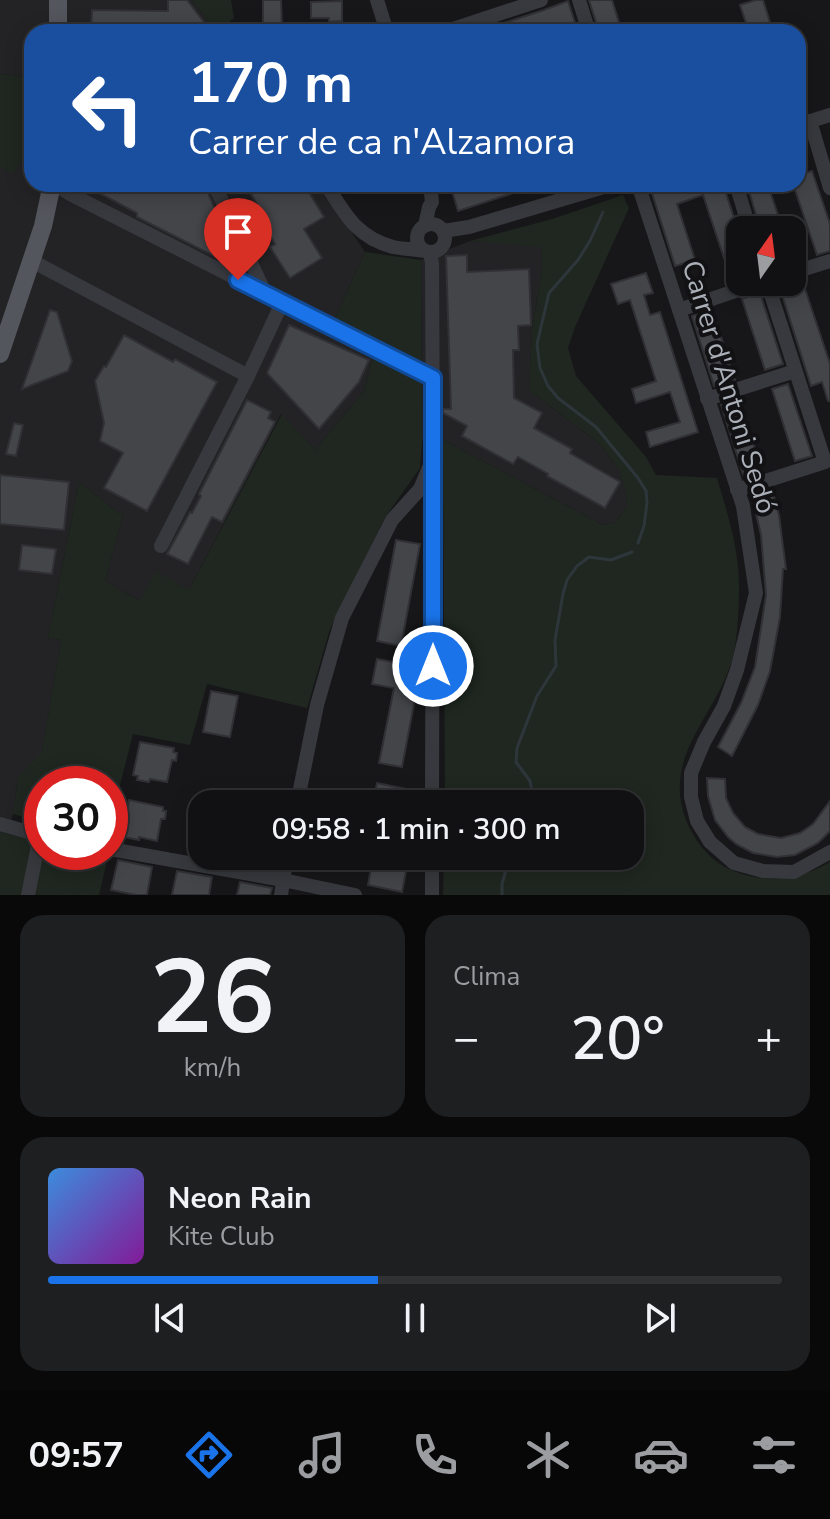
<!DOCTYPE html>
<html lang="es">
<head>
<meta charset="utf-8">
<style>
  body { margin:0; font-family:"Nunito Sans",sans-serif; background:#1e1f21; color:#f1f3f6; height:100vh; display:flex; flex-direction:column; font-size:30px; white-space:nowrap }
  * { box-sizing:border-box; margin:0 }
  p { font-size:26px; color:#9c9da0 }
  .icon { flex:none; width:44px; height:44px; fill:none; stroke:currentColor; stroke-width:2; stroke-linecap:round; stroke-linejoin:round }
  .map { position:relative; height:895px; overflow:hidden }
  .sheet { display:flex; flex-direction:column; gap:20px; padding:20px; background:#09090a; flex:1 }
  .sheet>* { flex:none }
  .banner { position:absolute; left:24px; top:24px; width:782px; height:168px; border-radius:24px; box-shadow:0 4px 20px #0003,0 0 0 2px #303133; background:#1a4fa0; color:#fff; overflow:hidden }
  .needle { width:52px; rotate:14deg }
  .controls { position:absolute; left:726px; top:216px; display:grid; gap:16px }
  .controls a { display:grid; place-items:center; width:80px; height:80px; border-radius:16px; background:#111113; box-shadow:0 4px 20px #0003,0 0 0 2px #303133; font-size:40px }
  .speed { position:absolute; left:24px; top:766px; display:flex; gap:16px; font-size:40px; font-weight:700; text-align:center }
  .speed>* { display:grid; place-content:center; width:104px; height:104px; border-radius:50%; background:#111113; box-shadow:0 4px 20px #0003,0 0 0 2px #303133; line-height:1 }
  .speed .limit { border:12px solid #d22; background:#fff; color:#111 }
  .pin { position:absolute; display:grid; place-items:center; width:68px; height:68px; color:#fff; margin:-82px -34px; border-radius:50% 50% 50% 0; rotate:-45deg; box-shadow:0 0 8px #0007 }
  .pin .icon { rotate:45deg }
  .me { position:absolute; width:88px; margin:-44px; rotate:0deg; stroke-linejoin:round; filter:drop-shadow(0 0 6px #0008) }
  .turn { display:flex; align-items:center; gap:28px; height:168px; padding:0 32px; font-size:36px }
  .turn .icon { width:104px; height:104px; stroke-width:2.5 }
  .turn b { display:block; font-size:56px; line-height:68px }
  .big { font-size:60px; font-weight:600; line-height:1.1 }
  .sheet .card { flex:1; display:flex; flex-direction:column; justify-content:center; gap:12px; min-width:0; padding:0 28px; border-radius:24px; background:#1e1f21 }
  .sheet .dial { align-items:center; gap:0 }
  .dial b { font-size:104px; line-height:1 }
  .song { display:flex; align-items:center; gap:24px }
  .cover { width:96px; height:96px; border-radius:12px; background:linear-gradient(135deg,hsl(210 70% 55%),hsl(290 70% 35%)) }
  .played { height:8px; border-radius:4px; background:linear-gradient(90deg,#1a73e8 45%,#303133 45%) }
  .keys { display:flex; justify-content:space-around; direction:ltr }
  .heat { display:flex; justify-content:space-between; align-items:center; font-size:44px; direction:ltr }
  .sheet .tiles { flex:1; display:grid; gap:20px; grid-template-columns:1fr 1fr }
  .card:last-child { grid-column:span 2 }
  .trip { position:absolute; left:188px; top:790px; width:456px; height:80px; border-radius:24px; background:#111113; box-shadow:0 4px 20px #0003,0 0 0 2px #303133; font-weight:600; line-height:80px; text-align:center }
  .dock { display:flex; height:128px; justify-content:space-around; align-items:center; background:#070708; color:#9c9da0 }
  .dock .icon { width:56px; height:56px }
  .dock .current { color:#1a73e8 }
  .dock b { font-size:36px; color:#f1f3f6 }
  .map>svg:first-child { display:block }
</style>
</head>
<body>
<div class="map">
<svg width="830" height="895" viewBox="0 0 830 895">
  <rect width="100%" height="100%" fill="#171719"/>
  <g fill="#232326">
    <path d="M0,0H192L217,32H32V77L0,74Z"/>
    <path d="M32,140V184H319L365,252L327,336L373,358L364,391L315,450L281,414L189,590L140,601L105,581L123,516L79,482L48,638L61,640L42,752L18,778L13,814L7,834L0,832V167L14,173Z"/>
    <path d="M470,241L541,246L542,270L532,329L529,390L599,443L618,469L625,489L627,506L616,522L603,525L443,440H422L421,260Z"/>
  </g>
  <g fill="#1f2720">
    <path d="M192,0H231L234,18L217,32Z"/>
    <path d="M0,74L32,77V140L14,174L0,167Z"/>
    <path d="M623,195L629,208L575,327L568,348L576,376L646,457L656,475L717,478C728,515 740,552 739,591C739,607 738,624 736,640C729,710 654,751 689,827C698,845 712,862 731,870C764,884 800,880 830,862V895H443L444,856H630V804H445L443,440L603,525L616,522L627,506L625,489L618,469L599,443L529,390L532,329L542,270L541,247L470,241L552,219Z"/>
    <path d="M365,252L421,260L422,440L420,468L384,519L330,629L307,708L207,684L190,745L133,734L110,824V784H42V822L13,814L18,778L42,751L61,640L48,638L79,482L123,516L105,581L140,601L156,571L189,590L282,414L315,450L364,391L373,358L327,336Z"/>
    <path d="M0,832L42,842V852H84L108,857L99,895H0Z"/>
  </g>
  <g fill="none" stroke-linecap="round" stroke-linejoin="round">
    <g stroke="#2e363c" stroke-width="3">
      <path d="M603,212L590,241L578,260L549,293L537,344L540,368L548,386L558,398L596,427L638,478L646,491L647,503L644,526L638,543"/>
      <path d="M529,804L532,793L530,781L516,762L517,748L537,696L556,666L555,640L563,594L567,580L577,566L589,557L611,560L632,552"/>
      <path d="M502,895V884L510,856"/>
    </g>
  </g>
  <g fill="#444549" stroke="#313135" stroke-width="2">
    <path d="M168,0H187L207,26L206,32H91L92,10L168,11Z"/>
    <path d="M263,0H281L282,27H263Z"/>
    <path d="M589,0H612L622,32H599Z"/>
    <path d="M756,0H763L773,32H749L740,5Z"/>
    <path d="M342,1V21L329,22V18H311V2Z"/>
    <path d="M568,1L578,32H476L544,10Z"/>
    <path d="M812,171L830,224V251L817,255L793,184H798V175Z"/>
    <path d="M82,184H204L222,224L218,232L227,236L220,250L225,253L222,260L137,217V213Z"/>
    <path d="M245,184H304L324,217L304,229L322,258L290,278L270,247L275,244L256,214L261,211Z"/>
    <path d="M450,184H535V186L458,211Z"/>
    <path d="M649,184H723L740,236V279L732,282L703,195L677,204L695,260L675,266Z"/>
    <path d="M768,185L783,230L760,229L749,191Z"/>
    <path d="M467,255V272L529,269L531,325L518,326L519,350H513L514,398L542,413L534,428L572,449L570,453L620,482L605,508L547,476L548,474L518,457L513,464L462,436L467,426L443,413V409H451L446,256Z"/>
    <path d="M646,273L653,293L644,295L650,315L660,312L698,432L650,447L646,432L680,422L670,392L636,403L632,389L656,381L630,300L618,304L611,284Z"/>
    <path d="M802,280L830,364V401H828L822,382L811,386L778,282L794,283Z"/>
    <path d="M760,293L783,364L765,370L742,299Z"/>
    <path d="M712,309L735,380L714,386L692,316Z"/>
    <path d="M50,310L57,312L72,361L68,371L22,389Z"/>
    <path d="M289,325L369,360L359,382L319,429L267,373Z"/>
    <path d="M124,335L173,362L175,359L217,382L147,511L104,488L123,453L100,441L104,423L95,381L104,366L106,367Z"/>
    <path d="M788,384L812,456L795,461L772,389Z"/>
    <path d="M739,399L762,471L744,477L721,405Z"/>
    <path d="M247,400L271,412L268,418L275,422L222,522L212,517L188,564L167,554L190,512L192,513L201,496L199,494Z"/>
    <path d="M14,423L23,425L16,456L6,454Z"/>
    <path d="M0,475L69,482L64,530L0,524Z"/>
    <path d="M772,490L779,515L786,569H783L780,617L770,671L758,705L732,756L718,747L741,703L755,667L766,595L761,535L752,496Z"/>
    <path d="M396,540L420,544L401,646L377,641Z"/>
    <path d="M22,545L56,549L52,574L19,570Z"/>
    <path d="M377,659L421,667L402,767L379,763L394,688L372,684Z"/>
    <path d="M211,691L238,696L230,737L203,732Z"/>
    <path d="M140,742L174,748L173,752L177,753L176,761L172,760L167,782L150,779L149,782L137,780L138,776L133,775Z"/>
    <path d="M707,778L725,779L726,798L733,813L745,827L758,834L781,838L800,833L813,824L830,801V831L818,843L795,855L777,857L753,853L736,844L728,837L715,820L708,796Z"/>
    <path d="M377,783L421,792L419,804H373Z"/>
    <path d="M315,791L340,796L339,804H312Z"/>
    <path d="M129,800L163,807V811H166L165,819H161L157,841L139,837V840L124,837L125,834H123Z"/>
    <path d="M386,856H409L402,892L368,885L372,863L384,865Z"/>
    <path d="M118,860L152,867L147,895H136L111,890Z"/>
    <path d="M177,871L212,877L209,895H172Z"/>
    <path d="M240,882L272,888L270,895H237Z"/>
  </g>
  <g fill="none" stroke-linecap="round" stroke-linejoin="round">
    <g stroke="#38393e" stroke-width="14">
      <path d="M377,0L387,32"/>
      <path d="M579,0L589,32"/>
      <path d="M444,32L541,0"/>
      <path d="M810,121L830,188"/>
      <path d="M798,125L830,115"/>
      <path d="M55,184L70,194L433,378"/>
      <path d="M214,184L266,295"/>
      <path d="M326,184C345,214 356,237 393,247C403,249 414,249 424,251"/>
      <path d="M638,184L743,506L756,593L737,670L724,706L704,742L691,773V797L697,821L710,842L734,863L763,871L794,872L830,852"/>
      <path d="M736,184L750,230"/>
      <circle cx="431" cy="238" r="14"/>
      <path d="M425,226L429,207L432,202L430,184"/>
      <path d="M443,231L469,227L614,184"/>
      <path d="M430,253L432,263L433,457L432,804"/>
      <path d="M32,261L248,376"/>
      <path d="M792,273L830,261"/>
      <path d="M679,310L762,282"/>
      <path d="M707,399L795,371"/>
      <path d="M737,490L825,462L767,282"/>
      <path d="M161,546L248,376L282,303"/>
      <path d="M297,804L317,705L342,618L392,520L420,489L431,463"/>
      <path d="M0,824L42,836"/>
      <path d="M110,849L283,880L355,895"/>
      <path d="M28,895L40,836"/>
      <path d="M281,895L287,856"/>
      <path d="M432,895V856"/>
    </g>
    <g stroke="#54565d" stroke-width="18">
      <path d="M58,32V0"/>
      <path d="M0,354L43,226L52,184"/>
    </g>
  </g>
  <g fill="none" stroke-linecap="round" stroke-linejoin="round">
    <defs>
      <path id="route" d="M238,280L433,378V666"/>
    </defs>
    <use href="#route" stroke="#114b97" stroke-width="20"/>
    <use href="#route" stroke="#1a73e8" stroke-width="14"/>
  </g>
  <g text-anchor="middle" dominant-baseline="central" stroke-width="8" stroke-linejoin="round" paint-order="stroke">
    <g font-size="28" fill="#aaafb8" stroke="#121214">
      <text transform="translate(729 387) rotate(73)">Carrer d'Antoni Sedó</text>
    </g>
  </g>
</svg>
<div class="controls">
<a><svg class="needle" viewBox="-14 -14 28 28"><path d="M0-13l5 13h-10z" fill="#e53935"/><path d="M0 13l5-13h-10z" fill="#9c9da0"/></svg></a>
</div>
<div class="speed"><div class="limit">30</div></div>
<div class="pin" style="left:238px;top:280px;background:#d93025"><svg class="icon" aria-label="arrive" viewBox="0 0 24 24"><path d="M6 21V4h12l-3 4 3 4H6"/></svg></div>
<svg class="me" style="left:433px;top:666px" viewBox="-20 -20 40 40"><circle r="17" fill="#1a73e8" stroke="#fff" stroke-width="3"/><path d="M0-11L8 9 0 5-8 9z" fill="#fff"/></svg>
<div class="trip">09:58 · 1 min · 300 m</div>
<div class="banner">
<div class="turn"><svg class="icon" aria-label="left" viewBox="0 0 24 24"><path d="M17 20v-9H6M10 6l-5 5 5 5"/></svg><div><b>170 m</b>Carrer de ca n'Alzamora</div></div>
</div>
</div>
<section class="sheet">
<div class="tiles">
<div class="card dial"><b>26</b><p>km/h</p></div>
<div class="card"><p>Clima</p>
<div class="heat"><a>−</a><b class="big">20°</b><a>+</a></div>
</div>
<div class="card">
<div class="song"><i class="cover"></i><div><b>Neon Rain</b><p>Kite Club</p></div></div>
<div class="played"></div>
<div class="keys"><svg class="icon" aria-label="previous" viewBox="0 0 24 24"><path d="M18 5L8 12l10 7zM5 5v14"/></svg><svg class="icon" aria-label="pause" viewBox="0 0 24 24"><path d="M8 5v14M16 5v14"/></svg><svg class="icon" aria-label="next" viewBox="0 0 24 24"><path d="M6 5l10 7-10 7zM19 5v14"/></svg></div>
</div>
</div>
</section>
<nav class="dock">
<b>09:57</b>
<svg class="icon current" aria-label="directions" viewBox="0 0 24 24"><path d="M12 3l9 9-9 9-9-9zM9 14v-3h6M13 9l2 2-2 2"/></svg>
<svg class="icon" aria-label="music" viewBox="0 0 24 24"><path d="M9 18V5l10-2v13"/><circle cx="6" cy="18" r="3"/><circle cx="16" cy="16" r="3"/></svg>
<svg class="icon" aria-label="phone" viewBox="0 0 24 24"><path d="M5 4h4l2 5-3 2q2 4 5 5l2-3 5 2v4C11 20 4 13 5 4z"/></svg>
<svg class="icon" aria-label="climate" viewBox="0 0 24 24"><path d="M12 3v18M4 7l16 10M4 17L20 7"/></svg>
<svg class="icon" aria-label="car" viewBox="0 0 24 24"><path d="M5 17H2v-5l4-1 3-4h7l3 4 3 1v5h-3M9 17h6M6 11h13"/><circle cx="7" cy="17" r="2"/><circle cx="17" cy="17" r="2"/></svg>
<svg class="icon" aria-label="filters" viewBox="0 0 24 24"><path d="M4 7h16M4 17h16"/><circle cx="9" cy="7" r="2"/><circle cx="15" cy="17" r="2"/></svg>
</nav>
</body>
</html>
